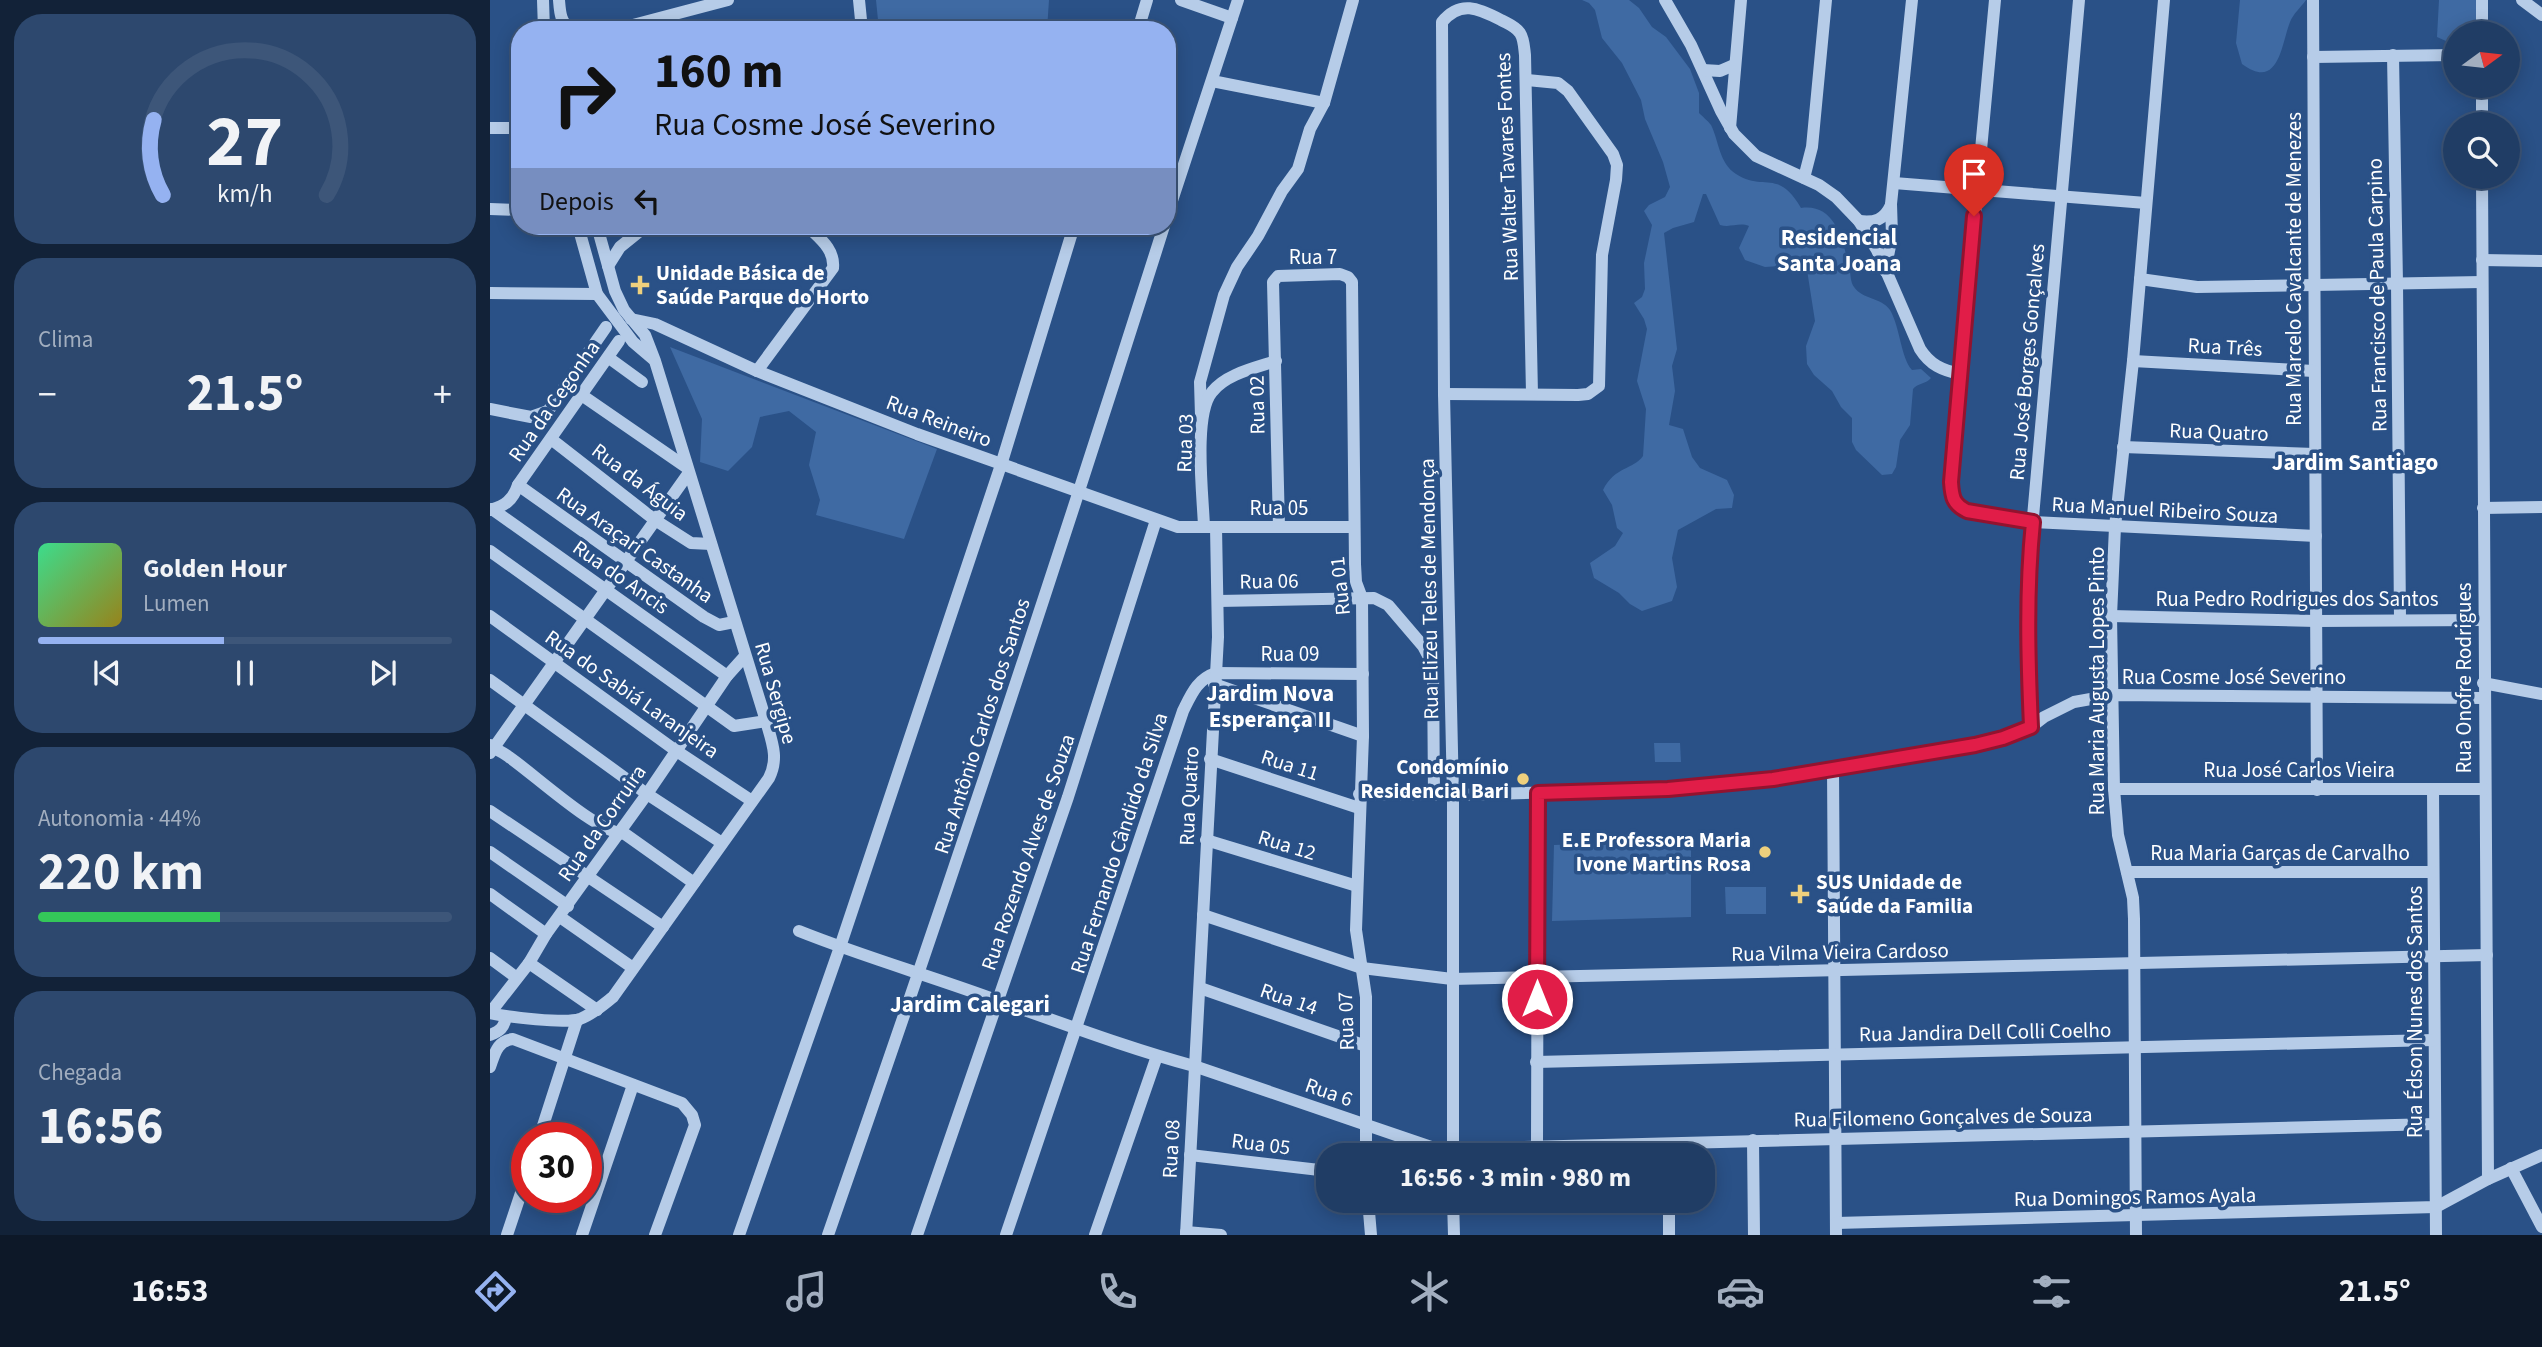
<!DOCTYPE html>
<html lang="pt">
<head>
<meta charset="utf-8">
<style>
  body { margin:0; font-family:"Source Sans 3",sans-serif; background:#2d486e; color:#f1f3f6; height:100vh; display:flex; flex-direction:column; font-size:26px; white-space:nowrap }
  * { box-sizing:border-box; margin:0 }
  p { font-size:23px; color:#a2aebf }
  .icon { flex:none; width:38px; height:38px; fill:none; stroke:currentColor; stroke-width:2; stroke-linecap:round; stroke-linejoin:round }
  .map { position:relative; flex:1; overflow:hidden }
  .drawer { display:flex; flex-direction:column; gap:14px; padding:14px; background:#122238; width:490px }
  .drawer>* { flex:none }
  .guide { position:absolute; left:21px; top:21px; width:665px; height:214px; border-radius:28px; box-shadow:0 4px 18px #0003,0 0 0 2px #3d5679; background:#95b2f1; color:#111; overflow:hidden }
  .needle { width:46px; rotate:75deg }
  .buttons { position:absolute; left:1953px; top:21px; display:grid; gap:14px }
  .buttons a { display:grid; place-items:center; width:77px; height:77px; border-radius:50%; background:#203d65; box-shadow:0 4px 18px #0003,0 0 0 2px #3d5679; font-size:35px }
  .speed { position:absolute; left:21px; top:1122px; display:flex; gap:14px; font-size:35px; font-weight:700; text-align:center }
  .speed>* { display:grid; place-content:center; width:91px; height:91px; border-radius:50%; background:#203d65; box-shadow:0 4px 18px #0003,0 0 0 2px #3d5679; line-height:1 }
  .speed .limit { border:10px solid #d22; background:#fff; color:#111 }
  .pin { position:absolute; display:grid; place-items:center; width:60px; height:60px; color:#fff; margin:-72px -30px; border-radius:50% 50% 50% 0; rotate:-45deg; box-shadow:0 0 7px #0007 }
  .pin .icon { rotate:45deg }
  .me { position:absolute; width:77px; margin:-38px; rotate:0deg; stroke-linejoin:round; filter:drop-shadow(0 0 5px #0008) }
  .turn { display:flex; align-items:center; gap:24px; height:147px; padding:0 28px; font-size:32px }
  .turn .icon { width:91px; height:91px; stroke-width:2.5 }
  .turn b { display:block; font-size:49px; line-height:60px }
  .then { display:flex; align-items:center; height:66px; padding:0 28px; background:#0003; gap:14px; font-size:26px }
  .big { font-size:52px; font-weight:700; line-height:1.1 }
  .drawer .card { flex:1; display:flex; flex-direction:column; justify-content:center; gap:10px; min-width:0; padding:0 24px; border-radius:28px; background:#2d486e }
  .drawer .dial { align-items:center; gap:0 }
  .dial svg { height:182px; overflow:visible; fill:none; stroke:#3d5679; stroke-width:7; stroke-linecap:round; text-anchor:middle }
  .dial text { fill:#f1f3f6; stroke:none }
  .song { display:flex; align-items:center; gap:21px }
  .cover { width:84px; height:84px; border-radius:10px; background:linear-gradient(135deg,hsl(150 70% 55%),hsl(50 70% 35%)) }
  .played { height:7px; border-radius:4px; background:linear-gradient(90deg,#95b2f1 45%,#3d5679 45%) }
  .keys { display:flex; justify-content:space-around; direction:ltr }
  .heat { display:flex; justify-content:space-between; align-items:center; font-size:38px; direction:ltr }
  .charge { height:10px; border-radius:5px; background:linear-gradient(90deg,#34c759 44%,#3d5679 0) }
  .trip { position:absolute; left:826px; top:1143px; width:399px; height:70px; border-radius:28px; background:#203d65; box-shadow:0 4px 18px #0003,0 0 0 2px #3d5679; font-weight:700; line-height:70px; text-align:center }
  .tabs { display:flex; height:112px; justify-content:space-around; align-items:center; background:#0d1828; color:#a2aebf }
  .tabs .icon { width:49px; height:49px }
  .tabs .current { color:#95b2f1 }
  .tabs b { font-size:32px; color:#f1f3f6 }
  main { display:flex; flex:1; min-height:0 }
  .map>svg:first-child { display:block }
</style>
</head>
<body>
<main>
<section class="drawer">
<div class="card dial"><svg viewBox="0 0 100 80">
<path d="M14 69A42 42 0 1 1 86 69"/>
<path d="M14 69A42 42 0 0 1 10 36" stroke="#95b2f1"/>
<text x="50" y="56" font-size="32" font-weight="700">27</text>
<text x="50" y="72" font-size="11">km/h</text>
</svg></div>
<div class="card"><p>Clima</p>
<div class="heat"><a>−</a><b class="big">21.5°</b><a>+</a></div>
</div>
<div class="card">
<div class="song"><i class="cover"></i><div><b>Golden Hour</b><p>Lumen</p></div></div>
<div class="played"></div>
<div class="keys"><svg class="icon" aria-label="previous" viewBox="0 0 24 24"><path d="M18 5L8 12l10 7zM5 5v14"/></svg><svg class="icon" aria-label="pause" viewBox="0 0 24 24"><path d="M8 5v14M16 5v14"/></svg><svg class="icon" aria-label="next" viewBox="0 0 24 24"><path d="M6 5l10 7-10 7zM19 5v14"/></svg></div>
</div>
<div class="card"><p>Autonomia · 44%</p><b class="big">220 km</b><div class="charge"></div></div>
<div class="card"><p>Chegada</p><b class="big">16:56</b></div>
</section>
<div class="map">
<svg width="2052" height="1235" viewBox="0 0 2052 1235">
  <rect width="100%" height="100%" fill="#2a5187"/>
  <g fill="#3f6aa3">
    <path d="M386,0H596H559L557,30H389Z"/>
    <path d="M1092,0H1139L1149,8L1162,27L1176,37L1200,69L1209,93V113C1212,116 1218,121 1221,125C1229,141 1229,163 1246,174C1274,192 1288,168 1311,208C1345,203 1353,240 1359,267C1361,274 1360,282 1364,287C1373,300 1391,297 1400,310C1410,327 1411,358 1422,370L1431,369L1441,378C1436,384 1428,383 1423,389L1420,425L1410,440L1406,467L1402,474L1392,475L1366,450L1362,442V418L1351,407L1342,391L1324,375L1317,364L1316,346L1325,321L1317,270L1302,265L1275,267L1255,260L1249,248L1259,226C1249,222 1241,228 1230,225L1216,194H1213L1204,222L1183,228L1174,233L1187,349L1182,366L1185,391L1179,425L1193,429L1202,457L1210,468L1237,480L1244,495L1242,508L1226,509L1188,530L1182,558L1187,587L1182,601L1152,611L1140,604L1129,593L1104,578L1100,563L1125,546L1133,533L1127,528L1122,505L1113,490C1125,466 1143,470 1153,456L1156,409L1147,381L1157,329L1154,319L1144,303L1152,297L1155,289L1154,263L1162,225L1154,211L1159,205L1175,197L1180,187L1173,162L1155,119L1151,100L1132,63L1112,38L1105,10L1099,3Z"/>
    <path d="M1750,0H1816C1811,7 1803,14 1800,22C1791,45 1789,91 1752,64L1746,43Z"/>
    <path d="M1949,0H1987V33H1965V45L1947,37Z"/>
    <path d="M180,347L447,449L414,539L326,515L330,500L319,465L326,432L299,411L270,417L262,447L238,471L210,462L212,419Z"/>
    <path d="M1164,743H1190L1191,762H1165Z"/>
    <path d="M1201,840V917L1062,921L1064,845Z"/>
    <path d="M1235,887H1276V914H1236Z"/>
  </g>
  <g fill="none" stroke-linecap="round" stroke-linejoin="round">
    <g stroke="#b6cce8" stroke-width="12">
      <path d="M53,0L54,30"/>
      <path d="M69,0C70,12 70,22 81,30"/>
      <path d="M369,0L372,30"/>
      <path d="M691,0L742,18"/>
      <path d="M1175,0L1201,45L1231,111L1244,134L1266,156L1329,185L1346,197L1369,221L1387,250L1430,349C1440,365 1452,370 1470,374"/>
      <path d="M1505,0L1470,374L1462,498L1468,507L1477,511L1543,522L1826,536"/>
      <path d="M1823,0L1827,790"/>
      <path d="M2032,0L2052,15"/>
      <path d="M124,30L238,0"/>
      <path d="M648,30L657,0"/>
      <path d="M1992,33V0"/>
      <path d="M1903,55L1907,283L1910,619"/>
      <path d="M1823,57L1965,55"/>
      <path d="M1213,70L1230,71L1244,65"/>
      <path d="M722,81L834,103"/>
      <path d="M1992,86V124"/>
      <path d="M0,128H30"/>
      <path d="M1240,128L1251,0"/>
      <path d="M1992,177L1998,1179"/>
      <path d="M1314,178L1322,147L1336,0"/>
      <path d="M1404,183L1656,203"/>
      <path d="M0,209L30,210"/>
      <path d="M677,216L748,0"/>
      <path d="M1369,221C1385,223 1394,220 1401,205"/>
      <path d="M88,226L107,294L143,342L163,359"/>
      <path d="M1992,260L2052,261"/>
      <path d="M118,266L130,247L156,226"/>
      <path d="M1395,271L1402,236L1401,204L1422,0"/>
      <path d="M1650,279L1707,287L1992,282"/>
      <path d="M0,293L107,294"/>
      <path d="M141,319L165,324L267,371L427,434L688,527H864"/>
      <path d="M119,358L152,382"/>
      <path d="M1643,361L1824,371"/>
      <path d="M267,371L343,268C345,249 329,238 317,226"/>
      <path d="M954,394L1088,395L1098,394L1109,386L1112,255L1126,180L1127,165L1123,154L1078,91L1068,83L1037,80"/>
      <path d="M93,396L196,467"/>
      <path d="M0,409L41,417L58,411L116,327"/>
      <path d="M711,416L710,382L734,295L747,267L768,236L792,191L808,169L820,129L834,103L863,0"/>
      <path d="M61,439L165,520L201,543L221,544"/>
      <path d="M1633,447L1824,454"/>
      <path d="M28,485L214,617L229,625L244,622"/>
      <path d="M1993,508L2052,507"/>
      <path d="M2,509L237,676"/>
      <path d="M0,510C15,506 23,500 28,485L129,341"/>
      <path d="M714,527C713,496 703,415 722,392C736,374 765,368 786,361"/>
      <path d="M789,527L783,282L788,276L850,274L858,277L862,282L865,564L866,582L872,598L873,736L866,930L876,997V1155"/>
      <path d="M0,551L244,726L276,721"/>
      <path d="M728,601L884,598L898,605L933,646L943,665L944,795"/>
      <path d="M0,616L185,750L262,801"/>
      <path d="M1621,616L1826,621L1993,620"/>
      <path d="M0,680L157,794L232,843"/>
      <path d="M1993,683L2052,694"/>
      <path d="M724,684L873,736"/>
      <path d="M1541,727L1537,625L1538,573L1589,0"/>
      <path d="M0,745C6,750 13,752 19,757C44,774 107,833 135,834L204,883"/>
      <path d="M0,753L198,474"/>
      <path d="M720,759L869,808"/>
      <path d="M1343,768L1346,1235"/>
      <path d="M1624,789H1994"/>
      <path d="M1943,789L1946,1235"/>
      <path d="M869,794L963,795L1178,789L1283,779L1513,738L1541,727L1554,717L1584,702L1623,695L1994,698"/>
      <path d="M0,811L173,927"/>
      <path d="M716,840L867,886"/>
      <path d="M0,852L78,906"/>
      <path d="M1637,872H1943"/>
      <path d="M0,894L56,934"/>
      <path d="M713,915L872,968L962,979L1997,955"/>
      <path d="M70,917L143,968"/>
      <path d="M309,931C374,957 441,976 506,1000C572,1023 637,1048 704,1066L944,1148L954,1149L1945,1124"/>
      <path d="M0,958L27,978"/>
      <path d="M39,963L107,1010"/>
      <path d="M710,988L876,1046"/>
      <path d="M0,1013C17,1017 76,1024 90,1019C103,1014 113,1005 123,997L279,778C289,758 282,742 276,721L165,361L155,335L134,310L125,291L107,226"/>
      <path d="M0,1013L39,963L56,934L157,794L237,676L255,656"/>
      <path d="M0,1035C10,1031 14,1028 16,1017"/>
      <path d="M1046,1062L1944,1040"/>
      <path d="M0,1067C5,1053 7,1041 23,1039L192,1103L202,1115L205,1125L165,1235"/>
      <path d="M49,1138L87,1020"/>
      <path d="M1263,1140L1264,1235"/>
      <path d="M1047,1145L1048,793"/>
      <path d="M700,1155L838,1171"/>
      <path d="M963,1155V795L954,394L952,22C970,0 988,8 1011,20C1018,24 1025,26 1030,33C1034,39 1034,47 1035,55L1042,394"/>
      <path d="M2021,1168L2052,1227"/>
      <path d="M878,1200L881,1235"/>
      <path d="M963,1200L964,1235"/>
      <path d="M1179,1200V1235"/>
      <path d="M1346,1223L1946,1207L1998,1179L2052,1155"/>
      <path d="M696,1232L731,1235"/>
      <path d="M17,1235L37,1175"/>
      <path d="M92,1235L143,1085"/>
      <path d="M249,1235L350,947L511,465L584,226"/>
      <path d="M338,1235C455,900 567,564 674,226"/>
      <path d="M427,1235L578,797L666,520"/>
      <path d="M516,1235L693,711C701,695 707,679 726,673L873,674"/>
      <path d="M605,1235L667,1056"/>
      <path d="M696,1235L728,637L726,527"/>
      <path d="M1646,1235L1644,919L1643,898L1628,835L1624,789L1621,616L1625,527L1643,361L1674,0"/>
    </g>
  </g>
  <g fill="none" stroke-linecap="round" stroke-linejoin="round">
    <defs>
      <path id="route" d="M1047,999L1048,793L1178,789L1283,779L1485,745L1513,738L1541,727C1538,658 1536,591 1543,522L1477,511C1463,504 1462,497 1461,482L1484,216"/>
    </defs>
    <use href="#route" stroke="#92132f" stroke-width="18"/>
    <use href="#route" stroke="#e11d48" stroke-width="12"/>
  </g>
  <g fill="#eed07d" stroke="#2a5187" stroke-width="2.5">
    <path d="M146.5 274.5h7v7h7v7h-7v7h-7v-7h-7v-7h7z"/>
    <circle cx="1033" cy="779" r="7"/>
    <circle cx="1275" cy="852" r="7"/>
    <path d="M1306.5 883.5h7v7h7v7h-7v7h-7v-7h-7v-7h7z"/>
  </g>
  <g text-anchor="middle" dominant-baseline="central" stroke-width="7" stroke-linejoin="round" paint-order="stroke">
    <g font-size="21" fill="#fff" stroke="#2a5187">
      <text transform="translate(1017 167) rotate(-92)">Rua Walter Tavares Fontes</text>
      <text x="823" y="257">Rua 7</text>
      <text transform="translate(1804 269) rotate(-90)">Rua Marcelo Cavalcante de Menezes</text>
      <text transform="translate(1887 295) rotate(-91)">Rua Francisco de Paula Carpino</text>
      <text transform="translate(1735 347) rotate(3)">Rua Três</text>
      <text transform="translate(1537 362) rotate(-85)">Rua José Borges Gonçalves</text>
      <text transform="translate(64 401) rotate(-55)">Rua da Cegonha</text>
      <text transform="translate(767 405) rotate(-91)">Rua 02</text>
      <text transform="translate(449 421) rotate(21)">Rua Reineiro</text>
      <text transform="translate(1729 432) rotate(2)">Rua Quatro</text>
      <text transform="translate(695 443) rotate(-88)">Rua 03</text>
      <text transform="translate(150 482) rotate(37)">Rua da Águia</text>
      <text x="789" y="508">Rua 05</text>
      <text transform="translate(1675 510) rotate(3)">Rua Manuel Ribeiro Souza</text>
      <text transform="translate(145 545) rotate(35)">Rua Araçari Castanha</text>
      <text transform="translate(131 577) rotate(35)">Rua do Ancis</text>
      <text transform="translate(779 581) rotate(-1)">Rua 06</text>
      <text transform="translate(850 586) rotate(-96)">Rua 01</text>
      <text transform="translate(939 589) rotate(-91)">Rua Elizeu Teles de Mendonça</text>
      <text x="1807" y="599">Rua Pedro Rodrigues dos Santos</text>
      <text x="800" y="654">Rua 09</text>
      <text x="1744" y="677">Rua Cosme José Severino</text>
      <text transform="translate(1974 678) rotate(-90)">Rua Onofre Rodrigues</text>
      <text transform="translate(1607 681) rotate(-90)">Rua Maria Augusta Lopes Pinto</text>
      <text transform="translate(286 693) rotate(74)">Rua Sergipe</text>
      <text transform="translate(142 694) rotate(35)">Rua do Sabiá Laranjeira</text>
      <text transform="translate(492 726) rotate(-72)">Rua Antônio Carlos dos Santos</text>
      <text transform="translate(800 765) rotate(18)">Rua 11</text>
      <text x="1809" y="770">Rua José Carlos Vieira</text>
      <text transform="translate(699 796) rotate(-87)">Rua Quatro</text>
      <text transform="translate(112 823) rotate(-55)">Rua da Corruira</text>
      <text transform="translate(629 843) rotate(-72)">Rua Fernando Cândido da Silva</text>
      <text transform="translate(797 845) rotate(17)">Rua 12</text>
      <text transform="translate(538 852) rotate(-71)">Rua Rozendo Alves de Souza</text>
      <text x="1790" y="853">Rua Maria Garças de Carvalho</text>
      <text transform="translate(1350 952) rotate(-1)">Rua Vilma Vieira Cardoso</text>
      <text transform="translate(799 999) rotate(19)">Rua 14</text>
      <text transform="translate(1925 1012) rotate(-90)">Rua Édson Nunes dos Santos</text>
      <text transform="translate(856 1021) rotate(-92)">Rua 07</text>
      <text transform="translate(1495 1032) rotate(-1)">Rua Jandira Dell Colli Coelho</text>
      <text transform="translate(839 1092) rotate(19)">Rua 6</text>
      <text transform="translate(1453 1117) rotate(-1)">Rua Filomeno Gonçalves de Souza</text>
      <text transform="translate(771 1144) rotate(7)">Rua 05</text>
      <text transform="translate(681 1149) rotate(-87)">Rua 08</text>
      <text transform="translate(1645 1197) rotate(-1)">Rua Domingos Ramos Ayala</text>
    </g>
    <g font-size="21" font-weight="bold" fill="#fff" stroke="#2a5187" text-anchor="start">
      <text x="166" y="273">Unidade Básica de<tspan x="166" dy="24">Saúde Parque do Horto</tspan></text>
      <text x="1019" y="767" text-anchor="end">Condomínio<tspan x="1019" dy="24">Residencial Bari</tspan></text>
      <text x="1261" y="840" text-anchor="end">E.E Professora Maria<tspan x="1261" dy="24">Ivone Martins Rosa</tspan></text>
      <text x="1326" y="882">SUS Unidade de<tspan x="1326" dy="24">Saúde da Familia</tspan></text>
    </g>
    <g font-size="23" font-weight="bold" fill="#fff" stroke="#2a5187">
      <text x="1349" y="237">Residencial<tspan x="1349" dy="26">Santa Joana</tspan></text>
      <text x="1865" y="462">Jardim Santiago</text>
      <text x="780" y="693">Jardim Nova<tspan x="780" dy="26">Esperança II</tspan></text>
      <text x="480" y="1004">Jardim Calegari</text>
    </g>
  </g>
</svg>
<div class="buttons">
<a><svg class="needle" viewBox="-14 -14 28 28"><path d="M0-13l5 13h-10z" fill="#e53935"/><path d="M0 13l5-13h-10z" fill="#a2aebf"/></svg></a>
<a><svg class="icon" aria-label="search" viewBox="0 0 24 24"><circle cx="10" cy="10" r="6"/><path d="M15 15l6 6"/></svg></a>
</div>
<div class="speed"><div class="limit">30</div></div>
<div class="pin" style="left:1484px;top:216px;background:#d93025"><svg class="icon" aria-label="arrive" viewBox="0 0 24 24"><path d="M6 21V4h12l-3 4 3 4H6"/></svg></div>
<svg class="me" style="left:1047px;top:999px" viewBox="-20 -20 40 40"><circle r="17" fill="#e11d48" stroke="#fff" stroke-width="3"/><path d="M0-11L8 9 0 5-8 9z" fill="#fff"/></svg>
<div class="trip">16:56 · 3 min · 980 m</div>
<div class="guide">
<div class="turn"><svg class="icon" aria-label="right" viewBox="0 0 24 24"><path d="M7 20v-9h11M14 6l5 5-5 5"/></svg><div><b>160 m</b>Rua Cosme José Severino</div></div>
<div class="then">Depois<svg class="icon" aria-label="left" viewBox="0 0 24 24"><path d="M17 20v-9H6M10 6l-5 5 5 5"/></svg></div>
</div>
</div>
</main>
<nav class="tabs">
<b>16:53</b>
<svg class="icon current" aria-label="directions" viewBox="0 0 24 24"><path d="M12 3l9 9-9 9-9-9zM9 14v-3h6M13 9l2 2-2 2"/></svg>
<svg class="icon" aria-label="music" viewBox="0 0 24 24"><path d="M9 18V5l10-2v13"/><circle cx="6" cy="18" r="3"/><circle cx="16" cy="16" r="3"/></svg>
<svg class="icon" aria-label="phone" viewBox="0 0 24 24"><path d="M5 4h4l2 5-3 2q2 4 5 5l2-3 5 2v4C11 20 4 13 5 4z"/></svg>
<svg class="icon" aria-label="climate" viewBox="0 0 24 24"><path d="M12 3v18M4 7l16 10M4 17L20 7"/></svg>
<svg class="icon" aria-label="car" viewBox="0 0 24 24"><path d="M5 17H2v-5l4-1 3-4h7l3 4 3 1v5h-3M9 17h6M6 11h13"/><circle cx="7" cy="17" r="2"/><circle cx="17" cy="17" r="2"/></svg>
<svg class="icon" aria-label="filters" viewBox="0 0 24 24"><path d="M4 7h16M4 17h16"/><circle cx="9" cy="7" r="2"/><circle cx="15" cy="17" r="2"/></svg>
<b>21.5°</b>
</nav>
</body>
</html>
